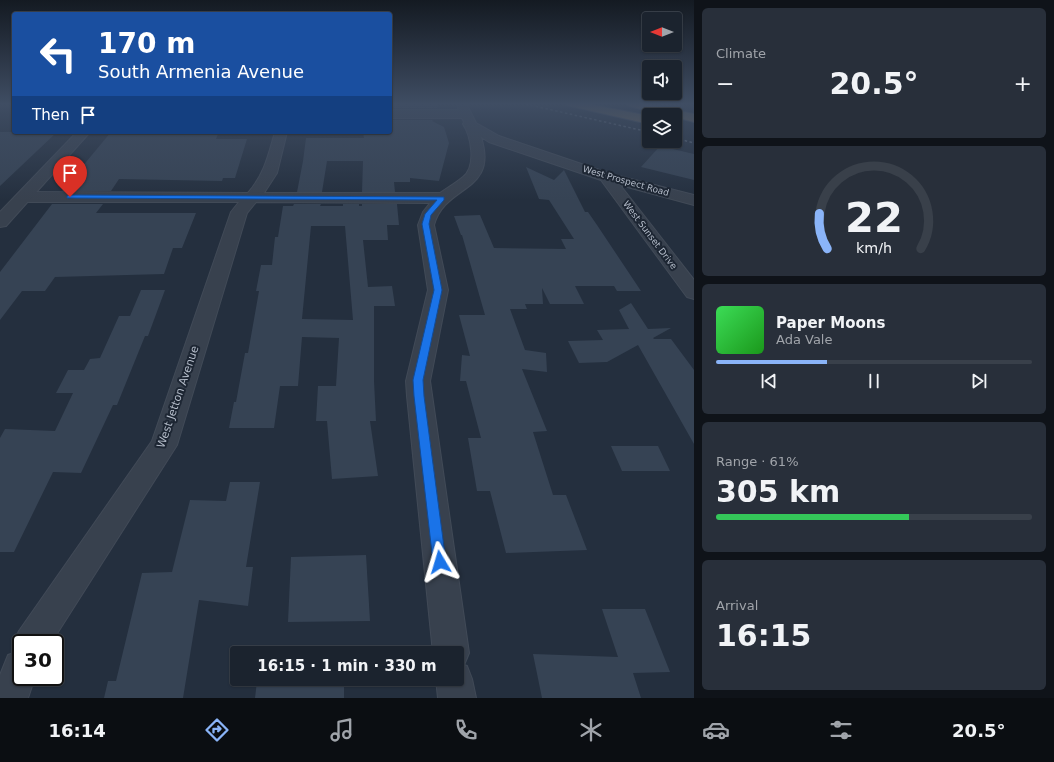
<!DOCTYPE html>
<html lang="en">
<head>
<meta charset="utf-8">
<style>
  body { margin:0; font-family:"DejaVu Sans",sans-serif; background:#282f3a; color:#f1f3f6; height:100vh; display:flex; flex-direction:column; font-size:15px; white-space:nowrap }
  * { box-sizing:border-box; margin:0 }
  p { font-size:13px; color:#a0a4aa }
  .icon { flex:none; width:22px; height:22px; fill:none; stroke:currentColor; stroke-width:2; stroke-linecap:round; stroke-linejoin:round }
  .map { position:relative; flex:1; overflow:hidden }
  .sheet { display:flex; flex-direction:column; gap:8px; padding:8px; background:#0f1319; width:360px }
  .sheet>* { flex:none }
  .top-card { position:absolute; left:12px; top:12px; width:380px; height:122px; border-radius:4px; box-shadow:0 1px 3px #0004,0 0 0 1px #39404a; background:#1a4fa0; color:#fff; overflow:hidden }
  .needle { width:26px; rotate:270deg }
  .buttons { position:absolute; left:642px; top:12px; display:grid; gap:8px }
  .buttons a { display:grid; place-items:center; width:40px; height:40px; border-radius:4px; background:#1b232e; box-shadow:0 1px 3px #0004,0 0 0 1px #39404a; font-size:20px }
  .speed { position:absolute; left:12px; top:634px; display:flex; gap:8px; font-size:20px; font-weight:700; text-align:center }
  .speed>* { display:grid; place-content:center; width:52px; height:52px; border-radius:50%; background:#1b232e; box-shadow:0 1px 3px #0004,0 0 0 1px #39404a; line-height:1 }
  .speed .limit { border:2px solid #111; border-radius:6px; background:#fff; color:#111 }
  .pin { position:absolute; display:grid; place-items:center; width:34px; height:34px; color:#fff; margin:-41px -17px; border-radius:50% 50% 50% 0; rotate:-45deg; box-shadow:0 0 4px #0007 }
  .pin .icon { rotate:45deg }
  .me { position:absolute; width:44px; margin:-22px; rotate:353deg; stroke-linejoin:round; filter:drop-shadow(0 0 3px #0008) }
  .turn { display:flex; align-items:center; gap:14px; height:84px; padding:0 20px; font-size:18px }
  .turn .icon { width:52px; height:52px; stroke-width:2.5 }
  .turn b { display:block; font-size:28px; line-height:34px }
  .then { display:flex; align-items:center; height:38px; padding:0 20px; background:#0003; gap:8px; font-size:15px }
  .big { font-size:30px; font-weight:700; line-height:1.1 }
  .sheet .card { flex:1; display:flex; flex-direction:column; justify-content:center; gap:6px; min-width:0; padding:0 14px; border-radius:6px; background:#282f3a }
  .sheet .dial { align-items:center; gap:0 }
  .dial svg { height:104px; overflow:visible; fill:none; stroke:#39404a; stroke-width:7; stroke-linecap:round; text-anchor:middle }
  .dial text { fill:#f1f3f6; stroke:none }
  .song { display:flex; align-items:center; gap:12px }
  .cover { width:48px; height:48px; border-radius:6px; background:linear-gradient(135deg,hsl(130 70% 55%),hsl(120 70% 35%)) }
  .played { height:4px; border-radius:2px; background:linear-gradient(90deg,#8ab4f8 35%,#39404a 35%) }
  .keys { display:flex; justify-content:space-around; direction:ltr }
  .heat { display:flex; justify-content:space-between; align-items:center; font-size:22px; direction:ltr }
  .charge { height:6px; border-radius:3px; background:linear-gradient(90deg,#34c759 61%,#39404a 0) }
  .trip { position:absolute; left:230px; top:646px; width:234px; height:40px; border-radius:4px; background:#1b232e; box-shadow:0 1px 3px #0004,0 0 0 1px #39404a; font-weight:700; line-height:40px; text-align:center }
  .tabs { display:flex; height:64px; justify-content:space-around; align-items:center; background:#0b0e12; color:#a0a4aa }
  .tabs .icon { width:28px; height:28px }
  .tabs .active { color:#8ab4f8 }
  .tabs b { font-size:18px; color:#f1f3f6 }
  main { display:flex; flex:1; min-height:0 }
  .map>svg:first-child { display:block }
</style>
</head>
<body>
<main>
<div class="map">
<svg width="694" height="698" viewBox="0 0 694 698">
  <rect width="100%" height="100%" fill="#242f3e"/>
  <g fill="#364354" fill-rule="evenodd">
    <path d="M390,103H439L437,108H390Z"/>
    <path d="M390,120H433L432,121L444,127L449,143L439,181L410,178V182H394L395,192H362L363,161H327L322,192H297L303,161L306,138H364L363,132H390Z"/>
    <path d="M0,132H57L0,186Z"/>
    <path d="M111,132H219L216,139H247L235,178H223L222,181L119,179L111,191H62Z"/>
    <path d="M660,146L694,154V180L641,167Z"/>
    <path d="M526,167L554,180L564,170L585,212H588L597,225L641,291H617L614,286H575L584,304H550L542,288L543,304H525L527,309H510L525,350L546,353L547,372L522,369L547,431L533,432L553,495H566L587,550L506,553L490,491H477L468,438H481L466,381H460L462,355L470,356L459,315H485L462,235H461L454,216L480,215L494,248L566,249L561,239H574L549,200L539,199Z"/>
    <path d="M52,204H103L96,213H196L182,248H173L164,274L55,277L45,291H22L0,320V272Z"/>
    <path d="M294,204H321L320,206H343V204H359V206H362V204H397L399,225H387L388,240H363L368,287L392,286L395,306H374V381L376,421H370L378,476L332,479L327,421H316L318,386H336L339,338L302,337L298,386H280L274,428H229L234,402H236L245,353H248L259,291H256L261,265H272L275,237H278L283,206H293ZM311,226H345L353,320L302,319Z"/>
    <path d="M141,290H165L148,336H145L117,405H113L81,473L53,472L14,552H0V438L5,429L55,431L73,393H56L68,370H84L90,359L100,358L119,316H130Z"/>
    <path d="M631,303L648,329L671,328L653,338L654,339H671L694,370V444L638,345L607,362L579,363L568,341L603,340L597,330L629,329L619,310Z"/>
    <path d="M611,446H658L670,471H622Z"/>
    <path d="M230,482H260L246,567H253L248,606L199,600L183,698H104L108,681H116L142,573L172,572L190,500L226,501Z"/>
    <path d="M366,555L370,621L288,622L291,557Z"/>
    <path d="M602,609H645L670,672L633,673L641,698H542L533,654L618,657Z"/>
    <path d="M309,679H344V698H255L257,681H309Z"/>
  </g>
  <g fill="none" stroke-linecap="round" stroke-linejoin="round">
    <defs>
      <path id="minor" d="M456,103H466L476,123L499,136L611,174L694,195V205L620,185L694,280V299L687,297L601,180L489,142L481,137C499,193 445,184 434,225L448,290L430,381L469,653L464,665L467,666L472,679L476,698H438L436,679H457V653H433L407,396L406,381L428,290L418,225L423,212L430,203L256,202L247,213L177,445L51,643H21V677H35L28,698H0V675L8,655L17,652L14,643L19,631L152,441L231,212L239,202H24L19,200L16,197L19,194L24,192L248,193C265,173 268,156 275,132H287L277,173L264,193H440C447,188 456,183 463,177C477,166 471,136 463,124L464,122L462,118H390V110H459Z"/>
      <path id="tertiary" d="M77,132H90L6,226L0,227V212Z"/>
      <g id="motorway">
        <path d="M564,103H584L649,116V124L570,106L566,105Z"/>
        <path d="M628,103H642L694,114V122L675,117V115H666L629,106L627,104Z"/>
      </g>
    </defs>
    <use href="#minor" stroke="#414a57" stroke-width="2"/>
    <use href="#tertiary" stroke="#414a57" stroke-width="2"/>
    <use href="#motorway" stroke="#434c59" stroke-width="2"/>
    <use href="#minor" fill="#38414e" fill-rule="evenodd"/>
    <use href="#tertiary" fill="#38414e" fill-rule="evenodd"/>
    <use href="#motorway" fill="#746855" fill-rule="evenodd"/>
    <g stroke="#5a6575" stroke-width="1.5" stroke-dasharray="2.5 2.5" stroke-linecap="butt">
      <path d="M521,103L649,132"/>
      <path d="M675,138L694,143"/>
    </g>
  </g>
  <linearGradient id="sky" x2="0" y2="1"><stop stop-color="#141a22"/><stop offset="0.52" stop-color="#3f4d63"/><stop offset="1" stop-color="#3f4d63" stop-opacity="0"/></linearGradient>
  <rect width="694" height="200" fill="url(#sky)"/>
  <path fill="#1a73e8" stroke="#114b97" d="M70,195L444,197V200L431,215L429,224L442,290L423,380L424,396L446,562L444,567L440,568L435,567L433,562L414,396L413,380L434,290L422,224L425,214L437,200L67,198V196Z"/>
  <g text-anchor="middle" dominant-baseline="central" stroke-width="4" stroke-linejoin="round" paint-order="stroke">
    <g font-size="9" fill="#b4bcc9" stroke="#1d2633">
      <text transform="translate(626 181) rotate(16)">West Prospect Road</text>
      <text transform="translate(650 235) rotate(53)">West Sunset Drive</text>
    </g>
    <g font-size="11" fill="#b4bcc9" stroke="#1d2633">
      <text transform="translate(178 397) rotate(-71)">West Jetton Avenue</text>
    </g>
  </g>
</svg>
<div class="buttons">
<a><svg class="needle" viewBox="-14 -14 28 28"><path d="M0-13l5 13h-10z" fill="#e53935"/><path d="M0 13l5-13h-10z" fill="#a0a4aa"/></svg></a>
<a><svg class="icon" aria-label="sound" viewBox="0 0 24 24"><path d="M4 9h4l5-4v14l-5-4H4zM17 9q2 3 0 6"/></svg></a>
<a><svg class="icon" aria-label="layers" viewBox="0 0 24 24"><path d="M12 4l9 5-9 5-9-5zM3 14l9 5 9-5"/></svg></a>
</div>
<div class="speed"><div class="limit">30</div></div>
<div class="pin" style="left:70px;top:197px;background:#d93025"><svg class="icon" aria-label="arrive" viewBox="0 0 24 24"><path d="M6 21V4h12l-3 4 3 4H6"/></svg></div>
<svg class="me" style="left:440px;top:562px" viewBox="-20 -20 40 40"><path d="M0-17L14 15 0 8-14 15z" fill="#1a73e8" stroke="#fff" stroke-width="4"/></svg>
<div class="trip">16:15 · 1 min · 330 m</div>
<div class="top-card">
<div class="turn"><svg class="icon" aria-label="left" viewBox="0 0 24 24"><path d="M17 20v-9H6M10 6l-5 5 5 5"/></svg><div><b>170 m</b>South Armenia Avenue</div></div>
<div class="then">Then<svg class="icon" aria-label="arrive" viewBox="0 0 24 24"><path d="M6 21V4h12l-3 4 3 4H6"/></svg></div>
</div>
</div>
<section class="sheet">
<div class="card"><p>Climate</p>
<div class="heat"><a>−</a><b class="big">20.5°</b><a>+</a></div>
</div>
<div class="card dial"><svg viewBox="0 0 100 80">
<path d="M14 69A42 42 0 1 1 86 69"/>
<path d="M14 69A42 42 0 0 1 8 42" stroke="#8ab4f8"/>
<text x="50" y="56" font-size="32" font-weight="700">22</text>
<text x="50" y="72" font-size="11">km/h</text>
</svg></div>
<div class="card">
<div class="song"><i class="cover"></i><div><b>Paper Moons</b><p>Ada Vale</p></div></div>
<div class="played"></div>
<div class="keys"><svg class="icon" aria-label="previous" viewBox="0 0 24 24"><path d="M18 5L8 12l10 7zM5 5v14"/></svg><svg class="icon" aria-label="pause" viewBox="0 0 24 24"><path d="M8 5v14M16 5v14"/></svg><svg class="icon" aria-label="next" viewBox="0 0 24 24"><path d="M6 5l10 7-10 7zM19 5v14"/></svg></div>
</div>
<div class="card"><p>Range · 61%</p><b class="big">305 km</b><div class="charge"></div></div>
<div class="card"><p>Arrival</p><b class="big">16:15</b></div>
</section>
</main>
<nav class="tabs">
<b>16:14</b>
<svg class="icon active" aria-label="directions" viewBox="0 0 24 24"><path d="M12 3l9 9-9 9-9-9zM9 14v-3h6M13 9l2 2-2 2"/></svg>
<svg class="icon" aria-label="music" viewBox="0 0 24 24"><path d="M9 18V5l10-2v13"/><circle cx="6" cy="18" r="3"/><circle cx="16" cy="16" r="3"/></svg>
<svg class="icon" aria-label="phone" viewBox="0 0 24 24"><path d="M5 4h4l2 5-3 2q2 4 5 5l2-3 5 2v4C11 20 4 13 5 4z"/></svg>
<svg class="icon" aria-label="climate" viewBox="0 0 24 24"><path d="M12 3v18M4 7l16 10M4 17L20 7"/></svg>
<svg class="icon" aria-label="car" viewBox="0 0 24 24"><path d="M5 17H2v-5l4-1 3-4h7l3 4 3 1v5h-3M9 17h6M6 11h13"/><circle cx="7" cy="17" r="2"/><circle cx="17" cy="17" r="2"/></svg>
<svg class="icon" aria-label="filters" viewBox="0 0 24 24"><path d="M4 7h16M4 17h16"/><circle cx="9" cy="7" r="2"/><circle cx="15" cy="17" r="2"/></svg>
<b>20.5°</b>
</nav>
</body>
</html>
